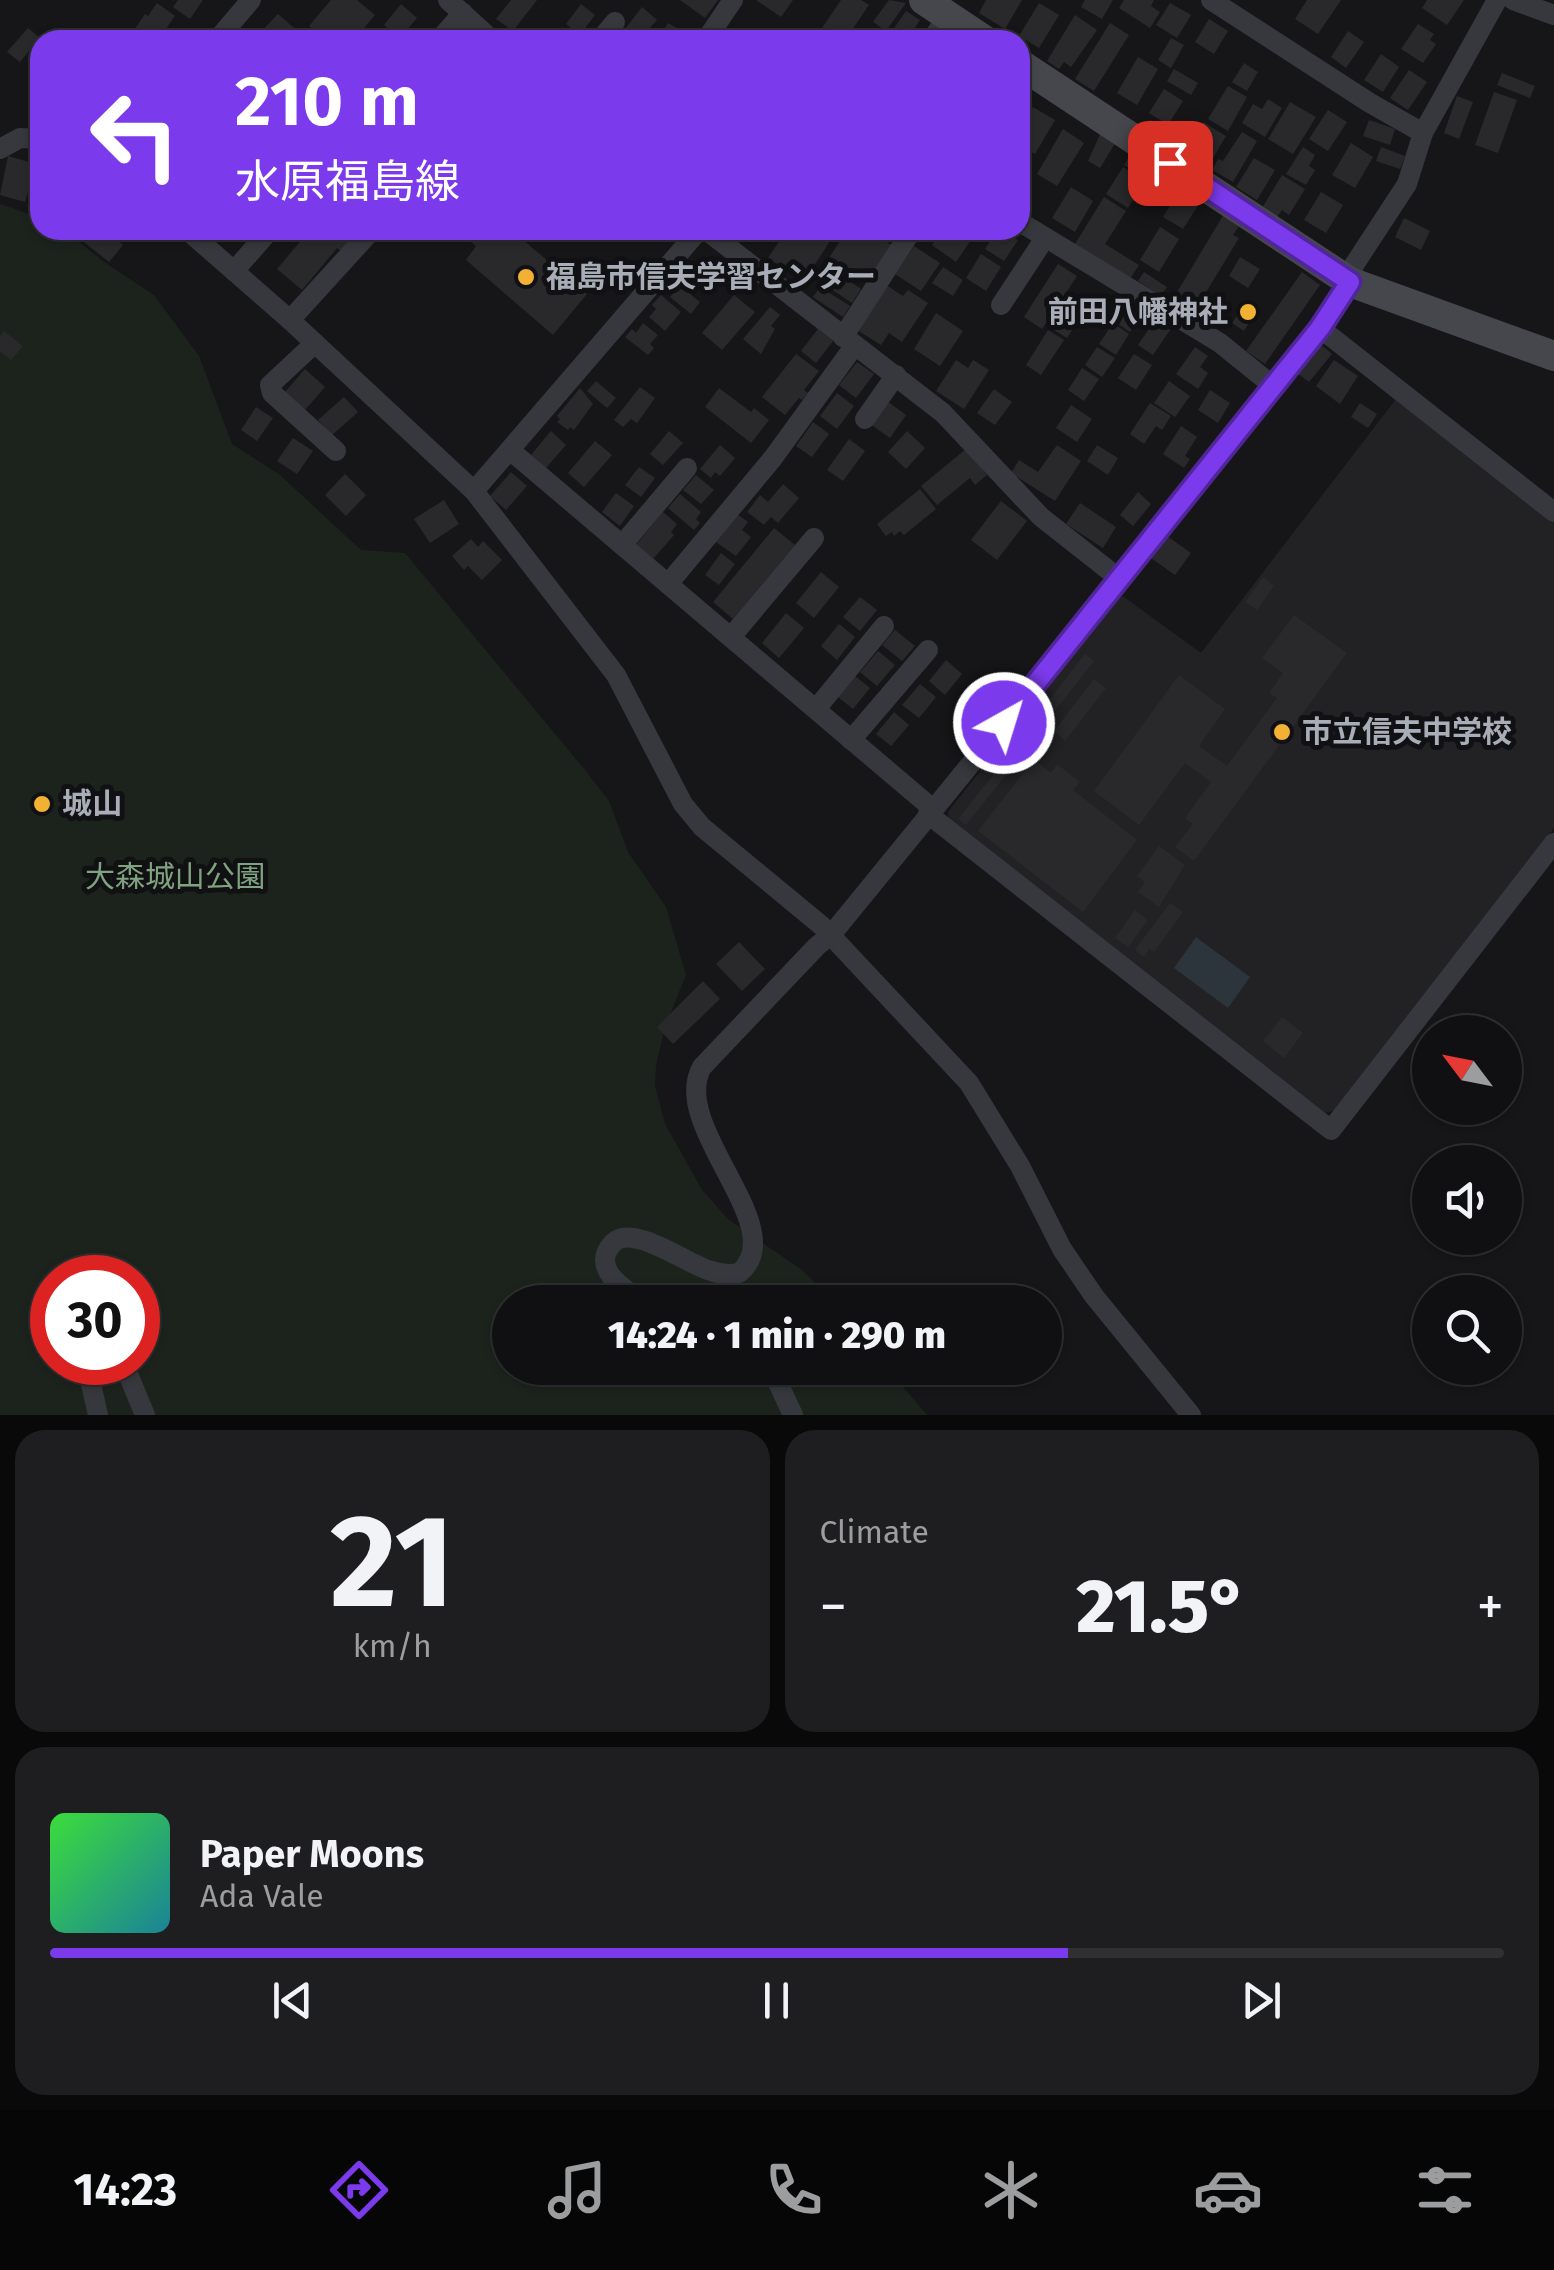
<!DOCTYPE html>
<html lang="en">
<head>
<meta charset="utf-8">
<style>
  body { margin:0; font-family:"Fira Sans","Noto Sans JP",sans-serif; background:#1e1e20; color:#f1f3f6; height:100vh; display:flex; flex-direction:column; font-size:38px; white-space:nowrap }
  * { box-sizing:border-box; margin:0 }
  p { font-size:32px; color:#9c9d9f }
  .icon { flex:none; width:55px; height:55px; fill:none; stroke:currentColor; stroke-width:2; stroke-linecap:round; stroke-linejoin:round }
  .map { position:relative; height:1415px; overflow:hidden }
  .drawer { display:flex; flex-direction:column; gap:15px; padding:15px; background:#09090a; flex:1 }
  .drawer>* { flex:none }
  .top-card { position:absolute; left:30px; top:30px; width:1000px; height:210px; border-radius:30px; box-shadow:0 2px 8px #0004,0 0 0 2px #303032; background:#7c3aed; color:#fff; overflow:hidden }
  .needle { width:65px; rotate:302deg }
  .controls { position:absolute; left:1412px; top:1015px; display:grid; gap:20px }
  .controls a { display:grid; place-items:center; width:110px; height:110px; border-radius:50%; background:#101012; box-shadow:0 2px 8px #0004,0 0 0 2px #303032; font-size:50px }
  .speed { position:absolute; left:30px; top:1255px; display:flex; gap:20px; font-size:50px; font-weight:700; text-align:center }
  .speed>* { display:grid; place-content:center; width:130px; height:130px; border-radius:50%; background:#101012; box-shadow:0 2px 8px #0004,0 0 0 2px #303032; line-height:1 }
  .speed .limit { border:15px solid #d22; background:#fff; color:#111 }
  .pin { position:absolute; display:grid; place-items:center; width:85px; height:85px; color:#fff; margin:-42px; border-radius:20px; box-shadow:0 5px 15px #0006 }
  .me { position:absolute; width:110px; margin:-55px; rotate:39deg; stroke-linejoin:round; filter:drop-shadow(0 0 8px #0008) }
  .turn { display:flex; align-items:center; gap:35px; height:210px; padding:0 40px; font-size:45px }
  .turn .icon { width:130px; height:130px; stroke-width:2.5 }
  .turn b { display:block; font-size:70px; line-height:85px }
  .big { font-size:75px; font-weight:800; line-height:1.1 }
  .drawer .card { flex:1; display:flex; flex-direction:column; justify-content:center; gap:15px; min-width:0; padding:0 35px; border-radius:30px; background:#1e1e20 }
  .drawer .dial { align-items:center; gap:0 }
  .dial b { font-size:130px; line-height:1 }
  .song { display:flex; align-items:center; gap:30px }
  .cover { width:120px; height:120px; border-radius:15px; background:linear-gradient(135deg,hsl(120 70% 55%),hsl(190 70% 35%)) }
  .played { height:10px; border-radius:5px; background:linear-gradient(90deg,#7c3aed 70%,#303032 70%) }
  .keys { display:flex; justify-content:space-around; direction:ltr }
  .heat { display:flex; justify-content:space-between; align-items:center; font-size:55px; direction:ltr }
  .drawer .tiles { flex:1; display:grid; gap:15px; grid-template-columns:1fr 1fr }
  .card:last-child { grid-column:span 2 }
  .trip { position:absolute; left:492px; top:1285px; width:570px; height:100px; border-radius:50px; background:#101012; box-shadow:0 2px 8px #0004,0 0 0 2px #303032; font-weight:800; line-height:100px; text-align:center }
  .dock { display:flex; height:160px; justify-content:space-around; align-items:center; background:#060607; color:#9c9d9f }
  .dock .icon { width:70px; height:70px }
  .dock .current { color:#7c3aed }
  .dock b { font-size:45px; color:#f1f3f6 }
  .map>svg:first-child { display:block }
</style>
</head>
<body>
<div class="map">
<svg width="1554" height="1415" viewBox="0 0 1554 1415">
  <rect width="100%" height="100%" fill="#161618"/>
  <path fill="#222225" d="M1396,399L1554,522V828L1339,1109L1325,1113L949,823L948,812L1117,597H1124L1201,653Z"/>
  <path fill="#1c231d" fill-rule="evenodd" d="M0,204L40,218V230H64L104,262L154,295L199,356L232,444L280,475L361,550L405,553L585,770L609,801L628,852L666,907L686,975L665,1027L656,1065L655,1086L665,1124L702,1190L728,1219L802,1270L834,1302H510V1368H887L927,1415H0ZM52,1278H138V1362H52Z"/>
  <path fill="#2c353c" d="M1196,937L1250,977L1228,1008L1174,968Z"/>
  <g fill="#29292c">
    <path d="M178,0H203L190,19L173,7Z"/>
    <path d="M331,0H357L375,15L354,40H326L309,26Z"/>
    <path d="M511,0H537L513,31L496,19Z"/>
    <path d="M680,0H718L705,18Z"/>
    <path d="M756,0H793L781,17Z"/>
    <path d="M841,0H861L869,5L845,40H834L820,31Z"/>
    <path d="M889,0L906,3L886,31L873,22Z"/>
    <path d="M986,0H1022L1005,29L979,13Z"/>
    <path d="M1085,0H1113L1102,19L1081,7Z"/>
    <path d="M1124,0H1154L1151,6L1160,12L1150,28L1119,8Z"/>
    <path d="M1307,0H1341L1318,34L1295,19Z"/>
    <path d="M1427,0H1464L1447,25L1422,8Z"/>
    <path d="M157,3L175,16L158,40H127L145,14L148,16Z"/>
    <path d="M1039,3L1059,15L1039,48L1019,36Z"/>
    <path d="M1170,3L1191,15L1177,38L1156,25Z"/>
    <path d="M401,4L417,18L400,38L384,25Z"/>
    <path d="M581,4L595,15L580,35L566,24Z"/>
    <path d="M642,7L657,20L639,40L625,29Z"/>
    <path d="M906,11L920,20L907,40L892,31Z"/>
    <path d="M278,14L301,34L296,40L289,37L286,40H257L255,38Z"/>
    <path d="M1075,15L1097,30L1071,67L1064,62L1059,69L1047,61Z"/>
    <path d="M1209,19L1228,31L1214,54L1195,42Z"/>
    <path d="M668,23L687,34L683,40H657Z"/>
    <path d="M1110,23L1129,35L1094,91L1075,79Z"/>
    <path d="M1418,24L1434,34L1430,40L1436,44L1423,63L1401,49Z"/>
    <path d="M28,28L40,38L20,62L7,52Z"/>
    <path d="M1348,31L1364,42L1346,68L1331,57Z"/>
    <path d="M1171,38L1184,45L1171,68L1158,60Z"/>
    <path d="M1381,54L1399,67L1383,92L1364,80Z"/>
    <path d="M1138,57L1158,69L1137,105L1117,93Z"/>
    <path d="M1244,63L1258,72L1247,91L1232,82Z"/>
    <path d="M1174,69L1198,83L1191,95L1167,81Z"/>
    <path d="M1409,70L1427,82L1408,110L1390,98Z"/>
    <path d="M1502,73L1535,86L1530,98L1497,85Z"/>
    <path d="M1228,86L1247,97L1228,131L1208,119Z"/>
    <path d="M1164,89L1183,101L1168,125L1149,113Z"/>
    <path d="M1494,92L1517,100L1498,153L1475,145Z"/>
    <path d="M1457,96L1473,102L1459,139L1444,133Z"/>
    <path d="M1268,99L1282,108L1265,137L1242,123L1253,104L1262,109Z"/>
    <path d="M1290,102L1316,117L1293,154L1268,139Z"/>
    <path d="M1033,107L1055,120L1035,154L1020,145V129Z"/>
    <path d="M1328,110L1347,122L1328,151L1309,139Z"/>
    <path d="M1369,120L1395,129L1390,145L1363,136Z"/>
    <path d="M1203,122L1226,136L1209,165L1185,151Z"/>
    <path d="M1063,129L1084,143L1057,186L1037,174Z"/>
    <path d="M1101,132L1116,142L1100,168L1088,161Z"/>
    <path d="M1242,132L1257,141L1233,182L1212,170L1218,159L1223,161Z"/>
    <path d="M1351,143L1373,157L1355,188L1332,175Z"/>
    <path d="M1303,147L1315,155L1309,166L1315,170L1306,185L1286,174Z"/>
    <path d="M1381,147L1405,156L1400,169L1376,161Z"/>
    <path d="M1131,153L1151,165L1143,177L1124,165Z"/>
    <path d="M8,156L36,164L25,202L0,195Z"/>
    <path d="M1254,158L1275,170L1257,200L1236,187Z"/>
    <path d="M1123,167L1145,181L1128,208L1106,194Z"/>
    <path d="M1282,175L1305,189L1289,215L1282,210L1277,217L1262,208Z"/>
    <path d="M1071,187L1093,201L1075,232L1052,218Z"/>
    <path d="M1181,188L1201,201L1183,229L1163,217Z"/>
    <path d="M1321,192L1343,205L1326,233L1304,220Z"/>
    <path d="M1104,197L1126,211L1105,244L1139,265L1130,279L1075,244Z"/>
    <path d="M1224,214L1241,223L1233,235L1239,238L1197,307L1176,294Z"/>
    <path d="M1404,218L1430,231L1421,250L1395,237Z"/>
    <path d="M1160,227L1179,239L1159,272L1140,260Z"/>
    <path d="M86,230H105L123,245L109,262L80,239Z"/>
    <path d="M310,230H360L342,252L337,248L302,290L277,269Z"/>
    <path d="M467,230H515L516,234L587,294L553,335L466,260L476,246L463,235Z"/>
    <path d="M787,230H826L834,235L804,281L768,258Z"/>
    <path d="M847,230H868L893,246L868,284L829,258Z"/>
    <path d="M942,230L958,238L963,230L975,234L956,262L932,245Z"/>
    <path d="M997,230L1018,240L1004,261L985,249Z"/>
    <path d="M914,246L940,263L921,291L895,274Z"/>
    <path d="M981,254L1001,267L986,291L966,278Z"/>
    <path d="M1240,257L1260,269L1248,288L1229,276Z"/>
    <path d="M688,263L706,278L691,295L700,302L691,314L670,297L675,290L669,285Z"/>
    <path d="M1058,264L1077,276L1042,329L1024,317Z"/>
    <path d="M826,266L861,289L852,303L818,280Z"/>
    <path d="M943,267L963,280L953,296L932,283Z"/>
    <path d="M1144,272L1167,287L1161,296L1138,281Z"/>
    <path d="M1302,272L1320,285L1265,364L1246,351Z"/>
    <path d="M886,285L903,296L908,290L928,303L902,342L889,333L881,345L857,330Z"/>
    <path d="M820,287L850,306L843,317L813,297Z"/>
    <path d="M661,295L681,312L665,331L649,317L656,309L652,305Z"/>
    <path d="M734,295L755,312L722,350L702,333Z"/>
    <path d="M1247,300L1259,307L1244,331L1232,323Z"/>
    <path d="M1128,301L1144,312L1130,332L1114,321Z"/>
    <path d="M770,307L780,315L771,326L775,329L761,354L743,339Z"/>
    <path d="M936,313L963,331L940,366L914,349Z"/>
    <path d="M1060,313L1076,324L1067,338L1051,328Z"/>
    <path d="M1155,320L1170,330L1153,355L1138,345Z"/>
    <path d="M643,323L658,335L650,344L654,348L648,355L625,337L632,329L636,333Z"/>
    <path d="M1113,323L1129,334L1116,355L1099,344Z"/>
    <path d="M818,329L833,341L816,363L801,351Z"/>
    <path d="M1048,330L1064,340L1041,375L1026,365Z"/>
    <path d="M4,331L23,346L11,360L0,351V336Z"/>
    <path d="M1320,344L1332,354L1309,382L1297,373Z"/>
    <path d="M1097,347L1115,358L1102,377L1085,365Z"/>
    <path d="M1195,347L1208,356L1200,367L1208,373L1198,389L1176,374Z"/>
    <path d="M796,354L819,371L804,390L808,393L802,400L799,398L785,415L762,397Z"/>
    <path d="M1134,354L1152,365L1136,390L1118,378Z"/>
    <path d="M956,360L968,368L973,360L989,370L964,409L936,391Z"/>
    <path d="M1334,360L1358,376L1340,404L1316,386Z"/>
    <path d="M857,362L874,374L856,398L839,385Z"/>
    <path d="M1082,368L1099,379L1084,401L1068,390Z"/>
    <path d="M305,369L325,387L305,410L285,392Z"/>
    <path d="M596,381L616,398L607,408L587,391Z"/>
    <path d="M1169,381L1190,396L1175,417L1154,403Z"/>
    <path d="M640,387L655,398L637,423L631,419L623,427L614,420Z"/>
    <path d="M580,388L593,404L574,430L570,427L568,430L557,422L560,419L557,416Z"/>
    <path d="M719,388L751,412L754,408L769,420L751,443L705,407Z"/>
    <path d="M994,389L1012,402L995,425L977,413Z"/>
    <path d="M1210,390L1230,403L1218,423L1198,410Z"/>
    <path d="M837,393L854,406L837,429L820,416Z"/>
    <path d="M344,397L358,412L332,435L318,420Z"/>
    <path d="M887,401L906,415L890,438L870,424Z"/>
    <path d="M1150,403L1171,416L1162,430L1156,426L1144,444L1130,434Z"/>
    <path d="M1360,403L1377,414L1368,428L1351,417Z"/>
    <path d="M1071,405L1092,419L1077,442L1056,428Z"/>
    <path d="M256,407L273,418L257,441L241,430Z"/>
    <path d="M813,422L829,434L812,457L796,446Z"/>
    <path d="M1181,426L1197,437L1185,456L1190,459L1184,468L1163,454Z"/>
    <path d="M551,431L566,445L546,468L531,455Z"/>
    <path d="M669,431L683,443L663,465L650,454Z"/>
    <path d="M907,431L925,448L906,469L888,452Z"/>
    <path d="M293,438L313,451L297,474L277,461Z"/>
    <path d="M849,439L865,451L843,481L827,470Z"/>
    <path d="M595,441L612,455L584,487L568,473Z"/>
    <path d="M720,445L735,458L720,476L715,472L711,478L700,469Z"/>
    <path d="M1057,445L1081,461L1055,501L1011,473L1019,460L1038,472Z"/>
    <path d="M1097,445L1118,458L1108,475L1087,461Z"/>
    <path d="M966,449L987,475L975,485L970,478L937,505L921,486Z"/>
    <path d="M639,467L655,478L641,497L625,485Z"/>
    <path d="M511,472L527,486L506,510L490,496Z"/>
    <path d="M345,474L366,495L346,516L325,495Z"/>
    <path d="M696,475L714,490L701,504L683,490Z"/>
    <path d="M783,484L799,498L778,523L771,517L764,525L747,512L760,495L768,502Z"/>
    <path d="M920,489L936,509L904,535L900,531L894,536L892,532L886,536L877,524Z"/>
    <path d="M1138,492L1151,504L1133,526L1120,515Z"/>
    <path d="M616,493L634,506L620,526L602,512Z"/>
    <path d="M680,494L701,512L696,519L700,523L694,530L668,508Z"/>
    <path d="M444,500L459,524L430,543L414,519Z"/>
    <path d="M1001,501L1027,521L997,560L971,540Z"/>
    <path d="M1080,503L1116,527L1103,548L1066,524Z"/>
    <path d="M663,512L677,524L671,532L674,535L653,559L636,545Z"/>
    <path d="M737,514L748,522L742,530L751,537L736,556L716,542Z"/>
    <path d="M774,528L795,545L733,619L713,602Z"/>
    <path d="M1167,536L1191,553L1175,575L1151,558Z"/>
    <path d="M471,539L478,547L483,541L502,560L482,580L468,566L464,570L452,556Z"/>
    <path d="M721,553L735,564L719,585L705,575Z"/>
    <path d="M821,572L839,587L814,618L796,603Z"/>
    <path d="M1263,577L1274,586L1257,610L1245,602Z"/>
    <path d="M860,597L877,610L860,631L843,617Z"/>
    <path d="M786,613L804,628L779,658L762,643Z"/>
    <path d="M1294,615L1347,653L1194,861L1175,847L1193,824L1185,818L1211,782L1185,763L1139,825L1094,791L1179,675L1225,709L1199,746L1227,766L1277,698L1269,693L1283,673L1262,658Z"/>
    <path d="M839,624L855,637L837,660L821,646Z"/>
    <path d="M895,630L915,646L902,661L882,645Z"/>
    <path d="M878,651L895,665L877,686L860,672Z"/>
    <path d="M1085,654L1094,661L1035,736L1026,729Z"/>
    <path d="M946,660L962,674L945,695L929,681Z"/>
    <path d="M855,676L870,688L853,709L838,697Z"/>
    <path d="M1094,679L1106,688L1065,741L1054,731Z"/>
    <path d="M920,684L936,697L919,718L902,705Z"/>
    <path d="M894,712L909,725L891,746L876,734Z"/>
    <path d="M1016,746L1024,752L966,825L958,819Z"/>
    <path d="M1034,759L1051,773L1057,764L1080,782L1073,790L1137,840L1083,912L978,831Z"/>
    <path d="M1159,846L1185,865L1159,907L1138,892L1145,882L1137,876Z"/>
    <path d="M1170,903L1183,912L1154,952L1149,949L1144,957L1135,950Z"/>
    <path d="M1135,910L1148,920L1128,947L1115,938Z"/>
    <path d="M739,942L765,969L742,991L716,964Z"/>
    <path d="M703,981L720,999L673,1044L657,1027Z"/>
    <path d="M1282,1017L1303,1033L1284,1058L1263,1041Z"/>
  </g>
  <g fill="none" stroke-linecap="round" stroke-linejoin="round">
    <g stroke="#37383d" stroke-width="20">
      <path d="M448,0L492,40"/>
      <path d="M1211,0L1370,103L1423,133"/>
      <path d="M1513,0L1554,15"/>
      <path d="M217,40L251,0"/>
      <path d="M439,40L463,13"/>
      <path d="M600,40L615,22"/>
      <path d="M706,40L733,0"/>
      <path d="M932,40L947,16"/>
      <path d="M0,149L20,138L40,139"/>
      <path d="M1020,222L1220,343L1272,385"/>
      <path d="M187,230L290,320L474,491L616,675L683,804L702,827L822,926L969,1083L1020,1166L1062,1249L1094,1296L1191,1415"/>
      <path d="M706,230L943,413L1041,517L1121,580"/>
      <path d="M234,271L270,230"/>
      <path d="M1001,305L1045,238"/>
      <path d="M290,320L372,230"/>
      <path d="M1320,328L1554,512"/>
      <path d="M843,337L912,230"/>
      <path d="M315,343L270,385L272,393L336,451"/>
      <path d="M865,419L896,375"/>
      <path d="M510,450L933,809"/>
      <path d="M474,491L699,230"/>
      <path d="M622,545L687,468"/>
      <path d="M668,584L773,458L855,345"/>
      <path d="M731,637L814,538"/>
      <path d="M816,709L884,626"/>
      <path d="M851,740L928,650"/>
      <path d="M928,814L1331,1130L1554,843"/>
      <path d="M645,1302C625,1291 589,1268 613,1243C631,1223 686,1263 708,1270C719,1274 728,1275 739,1273C794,1229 668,1126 702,1067L817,946L831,935L1121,580L1320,328L1350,282L1354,265L1407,184L1423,133L1497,0"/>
      <path d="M86,1362L98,1415"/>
      <path d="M123,1362L145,1415"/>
      <path d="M771,1368L793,1415"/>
    </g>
    <g stroke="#45474d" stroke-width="30">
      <path d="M924,0L984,40"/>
      <path d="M1020,64L1350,282L1554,356"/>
    </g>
  </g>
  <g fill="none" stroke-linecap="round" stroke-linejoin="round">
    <defs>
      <path id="route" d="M1004,723L1320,328L1350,282L1170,163"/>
    </defs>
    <use href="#route" stroke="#51269a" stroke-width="25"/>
    <use href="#route" stroke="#7c3aed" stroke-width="18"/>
  </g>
  <g fill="#f2b134" stroke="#111113" stroke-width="4">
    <circle cx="526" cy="277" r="10"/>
    <circle cx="1248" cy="312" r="10"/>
    <circle cx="1282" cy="732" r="10"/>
    <circle cx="42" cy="804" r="10"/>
  </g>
  <g text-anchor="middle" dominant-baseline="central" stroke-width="10" stroke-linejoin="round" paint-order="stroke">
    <g font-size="30" font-weight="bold" fill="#a8adb8" stroke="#111113" text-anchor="start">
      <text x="546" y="277">福島市信夫学習センター</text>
      <text x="1228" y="312" text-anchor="end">前田八幡神社</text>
      <text x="1302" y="732">市立信夫中学校</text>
      <text x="62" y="804">城山</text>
    </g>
    <g font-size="30" fill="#7fa381" stroke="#111113">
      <text x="175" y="877">大森城山公園</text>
    </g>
  </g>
</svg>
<div class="controls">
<a><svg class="needle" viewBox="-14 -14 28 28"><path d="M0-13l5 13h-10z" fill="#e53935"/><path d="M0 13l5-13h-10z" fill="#9c9d9f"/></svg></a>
<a><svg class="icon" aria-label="sound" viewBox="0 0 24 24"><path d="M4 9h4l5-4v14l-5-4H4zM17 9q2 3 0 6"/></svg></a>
<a><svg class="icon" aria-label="search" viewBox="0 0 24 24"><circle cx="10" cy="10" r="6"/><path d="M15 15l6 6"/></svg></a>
</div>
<div class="speed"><div class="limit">30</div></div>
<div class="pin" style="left:1170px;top:163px;background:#d93025"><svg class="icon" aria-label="arrive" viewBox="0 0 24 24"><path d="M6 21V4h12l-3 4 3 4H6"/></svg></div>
<svg class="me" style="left:1004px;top:723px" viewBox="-20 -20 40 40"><circle r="17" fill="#7c3aed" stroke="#fff" stroke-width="3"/><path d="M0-11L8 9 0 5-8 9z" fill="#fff"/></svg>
<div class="trip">14:24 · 1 min · 290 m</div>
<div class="top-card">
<div class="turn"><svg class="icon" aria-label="left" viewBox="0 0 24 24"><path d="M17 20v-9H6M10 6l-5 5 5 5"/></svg><div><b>210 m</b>水原福島線</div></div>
</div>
</div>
<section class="drawer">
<div class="tiles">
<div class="card dial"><b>21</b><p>km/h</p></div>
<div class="card"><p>Climate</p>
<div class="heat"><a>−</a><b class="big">21.5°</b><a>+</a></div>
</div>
<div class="card">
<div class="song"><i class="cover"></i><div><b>Paper Moons</b><p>Ada Vale</p></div></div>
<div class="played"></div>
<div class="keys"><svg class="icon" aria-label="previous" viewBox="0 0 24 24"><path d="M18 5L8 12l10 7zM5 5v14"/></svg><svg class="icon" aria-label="pause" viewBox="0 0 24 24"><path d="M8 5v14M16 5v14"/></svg><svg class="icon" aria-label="next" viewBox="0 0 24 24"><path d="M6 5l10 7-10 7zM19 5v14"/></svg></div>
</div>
</div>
</section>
<nav class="dock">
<b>14:23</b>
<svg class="icon current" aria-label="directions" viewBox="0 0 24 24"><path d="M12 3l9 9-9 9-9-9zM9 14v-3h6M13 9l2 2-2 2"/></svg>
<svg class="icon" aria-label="music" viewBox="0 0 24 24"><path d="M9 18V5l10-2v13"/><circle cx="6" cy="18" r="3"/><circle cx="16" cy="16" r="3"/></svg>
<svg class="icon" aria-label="phone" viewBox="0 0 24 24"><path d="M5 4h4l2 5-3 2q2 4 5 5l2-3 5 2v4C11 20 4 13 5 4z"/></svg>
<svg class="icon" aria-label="climate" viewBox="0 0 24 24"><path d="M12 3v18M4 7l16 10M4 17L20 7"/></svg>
<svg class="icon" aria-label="car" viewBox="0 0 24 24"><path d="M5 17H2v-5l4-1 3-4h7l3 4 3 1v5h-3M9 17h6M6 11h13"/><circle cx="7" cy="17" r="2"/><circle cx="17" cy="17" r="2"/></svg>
<svg class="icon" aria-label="filters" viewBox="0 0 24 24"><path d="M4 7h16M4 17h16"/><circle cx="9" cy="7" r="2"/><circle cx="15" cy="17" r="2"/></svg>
</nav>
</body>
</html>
